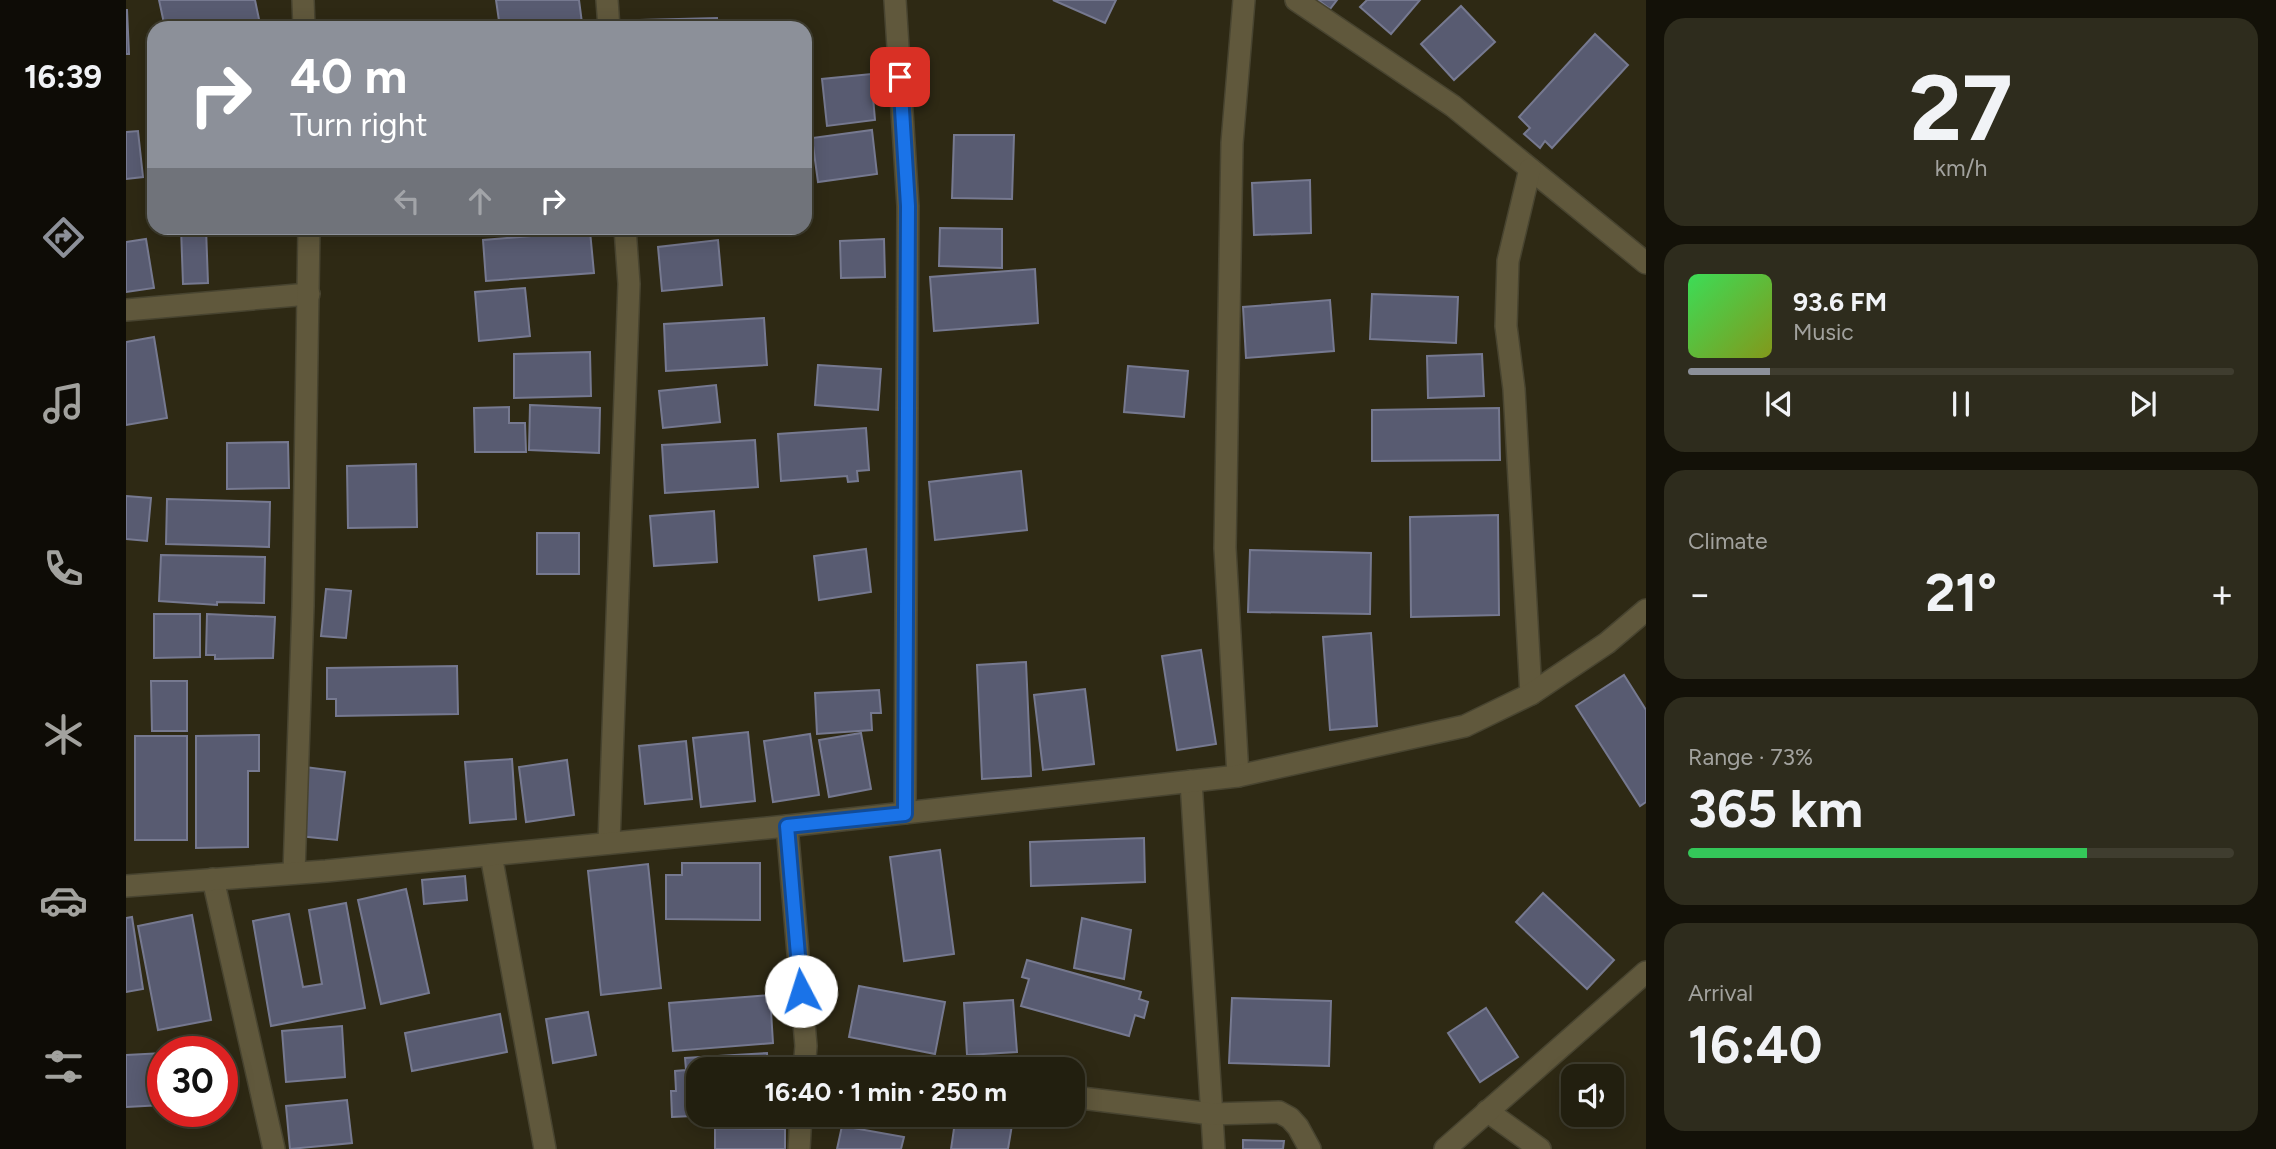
<!DOCTYPE html>
<html lang="en">
<head>
<meta charset="utf-8">
<style>
  body { margin:0; font-family:Figtree,sans-serif; background:#2e2c1d; color:#f1f3f6; height:100vh; display:flex; flex-direction:column; font-size:26px; white-space:nowrap }
  * { box-sizing:border-box; margin:0 }
  p { font-size:23px; color:#a2a29e }
  .icon { flex:none; width:38px; height:38px; fill:none; stroke:currentColor; stroke-width:2; stroke-linecap:round; stroke-linejoin:round }
  .map { position:relative; flex:1; overflow:hidden }
  .panel { display:flex; flex-direction:column; gap:18px; padding:18px; background:#131108; width:630px }
  .panel>* { flex:none }
  .top-card { position:absolute; left:21px; top:21px; width:665px; height:214px; border-radius:21px; box-shadow:0 4px 18px #0003,0 0 0 2px #3f3d2f; background:#8c9099; color:#fff; overflow:hidden }
  .fabs { position:absolute; left:1435px; top:1064px; display:grid; gap:14px }
  .fabs a { display:grid; place-items:center; width:63px; height:63px; border-radius:14px; background:#221f0f; box-shadow:0 4px 18px #0003,0 0 0 2px #3f3d2f; font-size:35px }
  .speed { position:absolute; left:21px; top:1036px; display:flex; gap:14px; font-size:35px; font-weight:700; text-align:center }
  .speed>* { display:grid; place-content:center; width:91px; height:91px; border-radius:50%; background:#221f0f; box-shadow:0 4px 18px #0003,0 0 0 2px #3f3d2f; line-height:1 }
  .speed .limit { border:10px solid #d22; background:#fff; color:#111 }
  .pin { position:absolute; display:grid; place-items:center; width:60px; height:60px; color:#fff; margin:-30px; border-radius:14px; box-shadow:0 4px 10px #0006 }
  .me { position:absolute; width:77px; margin:-38px; rotate:355deg; stroke-linejoin:round; filter:drop-shadow(0 0 5px #0008) }
  .turn { display:flex; align-items:center; gap:24px; height:147px; padding:0 28px; font-size:32px }
  .turn .icon { width:91px; height:91px; stroke-width:2.5 }
  .turn b { display:block; font-size:49px; line-height:60px }
  .lanes { display:flex; align-items:center; height:66px; padding:0 28px; background:#0003; justify-content:center; gap:35px; direction:ltr }
  .lanes .off { opacity:.35 }
  .big { font-size:52px; font-weight:700; line-height:1.1 }
  .panel .tile { flex:1; display:flex; flex-direction:column; justify-content:center; gap:10px; min-width:0; padding:0 24px; border-radius:21px; background:#2e2c1d }
  .panel .dial { align-items:center; gap:0 }
  .dial b { font-size:91px; line-height:1 }
  .song { display:flex; align-items:center; gap:21px }
  .cover { width:84px; height:84px; border-radius:10px; background:linear-gradient(135deg,hsl(130 70% 55%),hsl(70 70% 35%)) }
  .played { height:7px; border-radius:4px; background:linear-gradient(90deg,#8c9099 15%,#3f3d2f 15%) }
  .keys { display:flex; justify-content:space-around; direction:ltr }
  .heat { display:flex; justify-content:space-between; align-items:center; font-size:38px; direction:ltr }
  .charge { height:10px; border-radius:5px; background:linear-gradient(90deg,#34c759 73%,#3f3d2f 0) }
  .trip { position:absolute; left:560px; top:1057px; width:399px; height:70px; border-radius:21px; background:#221f0f; box-shadow:0 4px 18px #0003,0 0 0 2px #3f3d2f; font-weight:700; line-height:70px; text-align:center }
  main { display:flex; flex:1; min-height:0 }
  .menu { display:flex; flex-direction:column; width:126px; justify-content:space-around; align-items:center; background:#0e0c06; color:#a2a29e }
  .menu .icon { width:49px; height:49px }
  .menu .active { color:#8c9099 }
  .menu b { font-size:32px; color:#f1f3f6 }
  .map>svg:first-child { display:block }
</style>
</head>
<body>
<main>
<nav class="menu">
<b>16:39</b>
<svg class="icon active" aria-label="directions" viewBox="0 0 24 24"><path d="M12 3l9 9-9 9-9-9zM9 14v-3h6M13 9l2 2-2 2"/></svg>
<svg class="icon" aria-label="music" viewBox="0 0 24 24"><path d="M9 18V5l10-2v13"/><circle cx="6" cy="18" r="3"/><circle cx="16" cy="16" r="3"/></svg>
<svg class="icon" aria-label="phone" viewBox="0 0 24 24"><path d="M5 4h4l2 5-3 2q2 4 5 5l2-3 5 2v4C11 20 4 13 5 4z"/></svg>
<svg class="icon" aria-label="climate" viewBox="0 0 24 24"><path d="M12 3v18M4 7l16 10M4 17L20 7"/></svg>
<svg class="icon" aria-label="car" viewBox="0 0 24 24"><path d="M5 17H2v-5l4-1 3-4h7l3 4 3 1v5h-3M9 17h6M6 11h13"/><circle cx="7" cy="17" r="2"/><circle cx="17" cy="17" r="2"/></svg>
<svg class="icon" aria-label="filters" viewBox="0 0 24 24"><path d="M4 7h16M4 17h16"/><circle cx="9" cy="7" r="2"/><circle cx="15" cy="17" r="2"/></svg>
</nav>
<div class="map">
<svg width="1520" height="1149" viewBox="0 0 1520 1149">
  <rect width="100%" height="100%" fill="#2e2914"/>
  <g fill="#585b71" stroke="#767990" stroke-width="2">
    <path d="M33,0H129L134,24L118,28H39Z"/>
    <path d="M370,0H453L456,23L427,28H374Z"/>
    <path d="M927,0H990L979,23Z"/>
    <path d="M1192,0H1211L1204,9Z"/>
    <path d="M1241,0H1294L1265,34L1234,7Z"/>
    <path d="M1335,6L1369,42L1328,80L1295,44Z"/>
    <path d="M1,10L3,54H0V10Z"/>
    <path d="M591,18L592,28H514V20Z"/>
    <path d="M1469,34L1502,65L1426,148L1419,141L1414,148L1398,134L1404,128L1393,117Z"/>
    <path d="M745,74L749,120L701,126L696,79Z"/>
    <path d="M746,130L751,174L692,182L686,138Z"/>
    <path d="M12,131L17,177L0,179V132Z"/>
    <path d="M828,135H888L886,199L826,198Z"/>
    <path d="M1184,180L1185,233L1128,235L1126,183Z"/>
    <path d="M55,228H80L82,283L57,284Z"/>
    <path d="M814,228L876,229V268L813,266Z"/>
    <path d="M464,231L468,273L360,281L357,240Z"/>
    <path d="M20,239L28,288L0,292V242Z"/>
    <path d="M758,239L759,277L715,278L714,241Z"/>
    <path d="M592,240L596,285L536,291L532,247Z"/>
    <path d="M909,269L912,323L808,331L804,277Z"/>
    <path d="M399,288L404,336L353,341L349,292Z"/>
    <path d="M1246,294L1332,297L1330,343L1244,339Z"/>
    <path d="M1204,300L1208,351L1120,358L1117,307Z"/>
    <path d="M638,318L641,365L540,371L538,324Z"/>
    <path d="M28,337L41,418L0,425V342Z"/>
    <path d="M464,352L465,396L388,398V354Z"/>
    <path d="M1356,354L1358,396L1302,398L1301,356Z"/>
    <path d="M692,365L755,369L752,410L689,405Z"/>
    <path d="M1002,366L1062,371L1058,417L998,412Z"/>
    <path d="M590,385L594,422L537,428L533,391Z"/>
    <path d="M404,405L474,408L473,453L403,450Z"/>
    <path d="M383,407V423H399L400,452H349L348,408Z"/>
    <path d="M1373,408L1374,460L1246,461V410Z"/>
    <path d="M740,428L743,470L731,471L732,481L722,482L721,476L655,481L652,434Z"/>
    <path d="M629,440L632,487L539,493L536,445Z"/>
    <path d="M162,442L163,488L101,489V443Z"/>
    <path d="M290,464L291,527L222,528L221,466Z"/>
    <path d="M895,471L901,530L809,540L803,482Z"/>
    <path d="M0,496L25,498L21,541L0,539Z"/>
    <path d="M41,499L144,502L143,547L40,544Z"/>
    <path d="M588,511L591,562L528,566L524,516Z"/>
    <path d="M1372,515L1373,615L1285,617L1284,517Z"/>
    <rect x="411" y="533" width="42" height="41"/>
    <path d="M740,549L745,592L693,600L688,556Z"/>
    <path d="M1124,550L1245,553L1244,614L1122,612Z"/>
    <path d="M35,555L139,557L138,603L91,602V605L33,601Z"/>
    <path d="M200,589L225,591L220,638L195,636Z"/>
    <path d="M28,614H74V657L28,658Z"/>
    <path d="M81,614L149,617L147,658L89,659V655H80Z"/>
    <path d="M1245,633L1251,726L1204,730L1197,637Z"/>
    <path d="M1075,650L1090,744L1051,750L1036,656Z"/>
    <path d="M900,662L905,776L856,779L851,665Z"/>
    <path d="M331,666L332,714L210,716V699H201V668Z"/>
    <path d="M1498,675L1520,710V802L1514,806L1450,706Z"/>
    <path d="M25,681H61V731H26Z"/>
    <path d="M959,689L968,764L917,770L908,695Z"/>
    <path d="M753,690L755,713H745L746,730L691,734L689,693Z"/>
    <path d="M622,732L629,801L575,807L567,738Z"/>
    <path d="M735,733L745,789L703,797L693,740Z"/>
    <path d="M684,734L693,795L647,802L638,741Z"/>
    <path d="M133,735V771H122V847L70,848V736Z"/>
    <rect x="9" y="736" width="52" height="104"/>
    <path d="M560,741L566,799L519,804L513,746Z"/>
    <path d="M386,759L390,819L344,823L339,762Z"/>
    <path d="M441,760L448,815L400,822L393,767Z"/>
    <path d="M171,766L219,772L211,840L163,835Z"/>
    <path d="M1018,838L1019,882L905,886L904,842Z"/>
    <path d="M814,850L828,954L778,961L764,857Z"/>
    <path d="M556,863H634V920L540,919V875H556Z"/>
    <path d="M522,864L535,988L475,995L462,871Z"/>
    <path d="M339,876L341,900L298,904L296,880Z"/>
    <path d="M280,889L303,993L255,1004L232,900Z"/>
    <path d="M1417,893L1488,960L1461,989L1390,922Z"/>
    <path d="M220,903L239,1008L145,1026L127,921L163,914L177,987L196,984L183,910Z"/>
    <path d="M66,915L85,1020L32,1030L12,926Z"/>
    <path d="M6,917L17,989L0,992V918Z"/>
    <path d="M956,918L1005,930L998,979L948,968Z"/>
    <path d="M901,960L1015,992L1013,999L1022,1002L1018,1018L1009,1015L1003,1036L895,1006L903,979L896,977Z"/>
    <path d="M733,986L819,1002L809,1054L723,1037Z"/>
    <path d="M644,995L647,1043L547,1051L543,1003Z"/>
    <path d="M1106,998L1205,1001L1203,1066L1103,1063Z"/>
    <path d="M887,1000L891,1052L841,1055L838,1003Z"/>
    <path d="M1360,1008L1392,1057L1354,1082L1322,1033Z"/>
    <path d="M462,1012L470,1055L427,1063L420,1019Z"/>
    <path d="M374,1014L381,1052L286,1071L279,1033Z"/>
    <path d="M216,1026L219,1077L160,1082L156,1031Z"/>
    <path d="M37,1053V1105L0,1107V1055Z"/>
    <path d="M641,1053L642,1069H655H572V1110L566,1111V1116L546,1117L545,1091H550L549,1071L560,1070L559,1058Z"/>
    <path d="M221,1100L226,1143L164,1149L160,1106Z"/>
    <path d="M830,1115L887,1119L882,1149H825Z"/>
    <path d="M716,1126L778,1137L775,1149H711Z"/>
    <path d="M589,1128L659,1129V1149H589Z"/>
    <path d="M1117,1140L1158,1141L1157,1149H1117Z"/>
  </g>
  <g fill="none" stroke-linecap="round" stroke-linejoin="round">
    <defs>
      <g id="minor">
        <path d="M177,0L178,28"/>
        <path d="M481,0L483,28"/>
        <path d="M769,0L782,206L779,813"/>
        <path d="M1170,0L1327,106L1520,263"/>
        <path d="M1404,169L1382,261L1380,326L1388,389L1405,694"/>
        <path d="M0,310L183,294"/>
        <path d="M1112,776L1099,548L1106,143L1118,0"/>
        <path d="M1065,781L1088,1149"/>
        <path d="M661,826L680,1046L678,1069"/>
        <path d="M483,843L503,284L499,228"/>
        <path d="M365,855L419,1149"/>
        <path d="M168,873L177,606L183,228"/>
        <path d="M87,879L148,1149"/>
        <path d="M0,886L200,871L661,826L1112,776L1339,726L1405,694L1481,643L1520,610"/>
        <path d="M947,1097L1086,1114L1153,1112L1164,1118L1172,1127L1184,1149"/>
        <path d="M1361,1111L1414,1149"/>
        <path d="M673,1149L675,1115"/>
        <path d="M1319,1149L1520,972"/>
      </g>
    </defs>
    <use href="#minor" stroke="#484430" stroke-width="24"/>
    <use href="#minor" stroke="#60583c" stroke-width="21"/>
  </g>
  <g fill="none" stroke-linecap="round" stroke-linejoin="round">
    <defs>
      <path id="route" d="M675,991L661,826L779,814L782,206L774,77"/>
    </defs>
    <use href="#route" stroke="#114b97" stroke-width="18"/>
    <use href="#route" stroke="#1a73e8" stroke-width="12"/>
  </g>
</svg>
<div class="fabs">
<a><svg class="icon" aria-label="sound" viewBox="0 0 24 24"><path d="M4 9h4l5-4v14l-5-4H4zM17 9q2 3 0 6"/></svg></a>
</div>
<div class="speed"><div class="limit">30</div></div>
<div class="pin" style="left:774px;top:77px;background:#d93025"><svg class="icon" aria-label="arrive" viewBox="0 0 24 24"><path d="M6 21V4h12l-3 4 3 4H6"/></svg></div>
<svg class="me" style="left:675px;top:991px" viewBox="-20 -20 40 40"><circle r="19" fill="#fff"/><path d="M0-13L10 11 0 6-10 11z" fill="#1a73e8"/></svg>
<div class="trip">16:40 · 1 min · 250 m</div>
<div class="top-card">
<div class="turn"><svg class="icon" aria-label="right" viewBox="0 0 24 24"><path d="M7 20v-9h11M14 6l5 5-5 5"/></svg><div><b>40 m</b>Turn right</div></div>
<div class="lanes"><svg class="icon off" aria-label="left" viewBox="0 0 24 24"><path d="M17 20v-9H6M10 6l-5 5 5 5"/></svg><svg class="icon off" aria-label="ahead" viewBox="0 0 24 24"><path d="M12 20V5M6 11l6-6 6 6"/></svg><svg class="icon" aria-label="right" viewBox="0 0 24 24"><path d="M7 20v-9h11M14 6l5 5-5 5"/></svg></div>
</div>
</div>
<section class="panel">
<div class="tile dial"><b>27</b><p>km/h</p></div>
<div class="tile">
<div class="song"><i class="cover"></i><div><b>93.6 FM</b><p>Music</p></div></div>
<div class="played"></div>
<div class="keys"><svg class="icon" aria-label="previous" viewBox="0 0 24 24"><path d="M18 5L8 12l10 7zM5 5v14"/></svg><svg class="icon" aria-label="pause" viewBox="0 0 24 24"><path d="M8 5v14M16 5v14"/></svg><svg class="icon" aria-label="next" viewBox="0 0 24 24"><path d="M6 5l10 7-10 7zM19 5v14"/></svg></div>
</div>
<div class="tile"><p>Climate</p>
<div class="heat"><a>−</a><b class="big">21°</b><a>+</a></div>
</div>
<div class="tile"><p>Range · 73%</p><b class="big">365 km</b><div class="charge"></div></div>
<div class="tile"><p>Arrival</p><b class="big">16:40</b></div>
</section>
</main>
</body>
</html>
